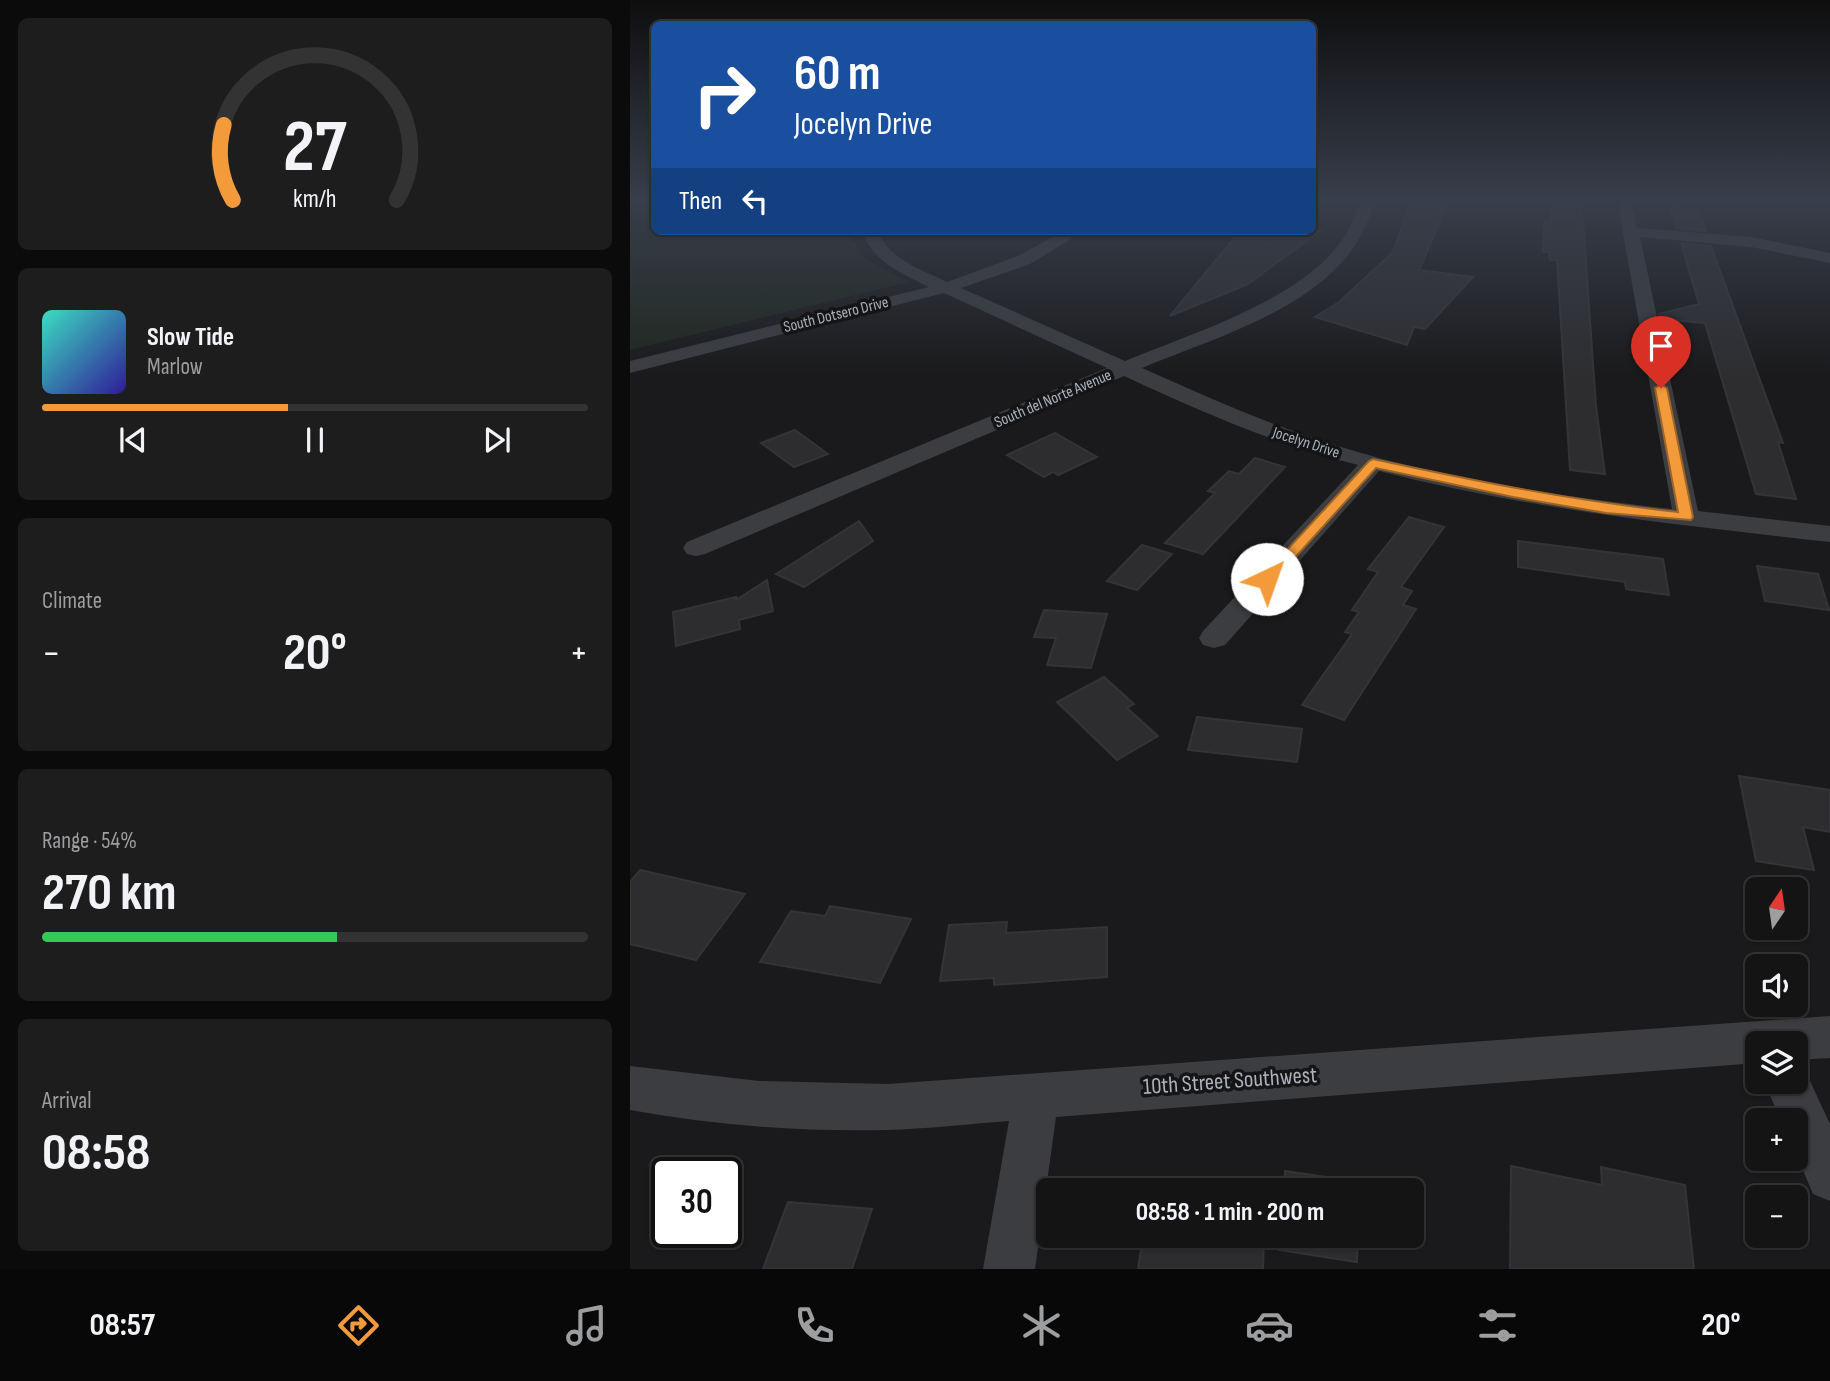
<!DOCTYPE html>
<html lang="en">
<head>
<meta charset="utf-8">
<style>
  body { margin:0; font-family:"Sofia Sans Condensed",sans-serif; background:#1d1d1e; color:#f1f3f6; height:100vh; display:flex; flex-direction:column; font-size:26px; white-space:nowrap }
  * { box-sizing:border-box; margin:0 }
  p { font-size:23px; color:#9d9ea0 }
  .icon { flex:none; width:38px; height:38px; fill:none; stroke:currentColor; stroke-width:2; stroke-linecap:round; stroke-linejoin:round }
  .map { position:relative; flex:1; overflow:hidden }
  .drawer { display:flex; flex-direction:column; gap:18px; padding:18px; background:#0b0b0c; width:630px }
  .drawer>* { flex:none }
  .banner { position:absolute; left:21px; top:21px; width:665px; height:214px; border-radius:10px; box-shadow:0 2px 5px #0004,0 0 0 2px #333334; background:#1a4fa0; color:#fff; overflow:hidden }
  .needle { width:46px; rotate:13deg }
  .buttons { position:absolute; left:1115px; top:877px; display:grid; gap:14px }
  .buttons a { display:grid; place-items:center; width:63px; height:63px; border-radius:10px; background:#141415; box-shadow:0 2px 5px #0004,0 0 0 2px #333334; font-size:35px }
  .speed { position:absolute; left:21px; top:1157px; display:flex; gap:14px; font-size:35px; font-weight:700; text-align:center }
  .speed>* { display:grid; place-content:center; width:91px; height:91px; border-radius:50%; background:#141415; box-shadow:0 2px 5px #0004,0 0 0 2px #333334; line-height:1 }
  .speed .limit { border:4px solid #111; border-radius:10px; background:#fff; color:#111 }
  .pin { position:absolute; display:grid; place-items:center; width:60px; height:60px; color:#fff; margin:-72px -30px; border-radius:50% 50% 50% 0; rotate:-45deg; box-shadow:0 0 7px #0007 }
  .pin .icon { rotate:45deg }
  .me { position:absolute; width:77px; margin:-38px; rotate:42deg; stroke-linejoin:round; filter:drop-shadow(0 0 5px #0008) }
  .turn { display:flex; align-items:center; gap:24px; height:147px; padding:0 28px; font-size:32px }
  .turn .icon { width:91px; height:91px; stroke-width:2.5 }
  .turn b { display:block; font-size:49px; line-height:60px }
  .then { display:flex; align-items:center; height:66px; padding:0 28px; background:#0003; gap:14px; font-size:26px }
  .big { font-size:52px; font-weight:700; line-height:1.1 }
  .drawer .card { flex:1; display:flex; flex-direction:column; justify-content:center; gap:10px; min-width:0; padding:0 24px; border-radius:10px; background:#1d1d1e }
  .drawer .dial { align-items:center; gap:0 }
  .dial svg { height:182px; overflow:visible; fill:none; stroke:#333334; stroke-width:7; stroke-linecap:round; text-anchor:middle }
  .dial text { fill:#f1f3f6; stroke:none }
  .song { display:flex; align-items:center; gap:21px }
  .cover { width:84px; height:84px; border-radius:10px; background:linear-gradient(135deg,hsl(170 70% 55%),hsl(250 70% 35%)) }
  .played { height:7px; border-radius:4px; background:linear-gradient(90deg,#f39b3a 45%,#333334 45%) }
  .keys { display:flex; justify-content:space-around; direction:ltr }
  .heat { display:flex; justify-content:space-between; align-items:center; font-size:38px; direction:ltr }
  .charge { height:10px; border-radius:5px; background:linear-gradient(90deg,#34c759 54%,#333334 0) }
  .trip { position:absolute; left:406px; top:1178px; width:388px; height:70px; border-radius:10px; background:#141415; box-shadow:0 2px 5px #0004,0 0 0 2px #333334; font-weight:700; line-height:70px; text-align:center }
  .tabs { display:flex; height:112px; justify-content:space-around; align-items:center; background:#080808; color:#9d9ea0 }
  .tabs .icon { width:49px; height:49px }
  .tabs .active { color:#f39b3a }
  .tabs b { font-size:32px; color:#f1f3f6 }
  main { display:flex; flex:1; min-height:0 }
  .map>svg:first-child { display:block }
</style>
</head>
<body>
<main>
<section class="drawer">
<div class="card dial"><svg viewBox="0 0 100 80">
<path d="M14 69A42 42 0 1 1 86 69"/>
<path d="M14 69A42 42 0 0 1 10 36" stroke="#f39b3a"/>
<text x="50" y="56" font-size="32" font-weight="700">27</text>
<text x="50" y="72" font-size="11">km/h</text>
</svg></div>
<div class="card">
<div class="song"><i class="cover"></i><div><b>Slow Tide</b><p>Marlow</p></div></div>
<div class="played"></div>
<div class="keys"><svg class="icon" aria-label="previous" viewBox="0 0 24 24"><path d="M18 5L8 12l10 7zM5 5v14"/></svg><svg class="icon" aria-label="pause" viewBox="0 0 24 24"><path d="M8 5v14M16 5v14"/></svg><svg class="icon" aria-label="next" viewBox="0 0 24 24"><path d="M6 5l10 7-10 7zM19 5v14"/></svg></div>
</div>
<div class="card"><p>Climate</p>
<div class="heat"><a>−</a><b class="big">20°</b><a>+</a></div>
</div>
<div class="card"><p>Range · 54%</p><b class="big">270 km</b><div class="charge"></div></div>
<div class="card"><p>Arrival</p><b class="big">08:58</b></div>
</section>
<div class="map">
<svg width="1200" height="1269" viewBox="0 0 1200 1269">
  <rect width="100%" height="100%" fill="#1a1a1c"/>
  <path fill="#1f271f" d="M0,199H24V231H220V236L237,260L279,282L0,350Z"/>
  <g fill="#2d2d30" stroke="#343438" stroke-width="2">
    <path d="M782,199H820L789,270L843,277L795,329L784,327L777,345L685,317L709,302L763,252Z"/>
    <path d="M921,204L950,206L953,220L966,406L975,474L940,470L927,260H920L919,252H913L914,222H919L921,218Z"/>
    <path d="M1040,206L1069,211L1076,231L1047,228Z"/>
    <path d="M610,231H690L618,284L540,316Z"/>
    <path d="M1051,243L1081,246L1153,443L1148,442L1166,499L1126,494L1075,323L1030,319L1029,314L1069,304Z"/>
    <path d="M165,430L198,454L164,467L131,443Z"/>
    <path d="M425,433L467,457L428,475L423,472L414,477L377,455Z"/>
    <path d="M625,458L655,467L573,554L535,543L585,493L578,491L599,471L609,474Z"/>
    <path d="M779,517L814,527L771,587L782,591L773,605L786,609L714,720L672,705L722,634L715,632L729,612L722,610L748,572L738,569Z"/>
    <path d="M229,521L243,541L174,587L146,574Z"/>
    <path d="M888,541L1033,559L1039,595L996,589L995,582L888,567Z"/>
    <path d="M512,545L542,554L507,590L477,581Z"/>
    <path d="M1127,566L1188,574L1199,610L1135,601Z"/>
    <path d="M137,580L143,611L109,620L110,629L46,646L43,612L106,597V600Z"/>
    <path d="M414,610L477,614L461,668L417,665L426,638L404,637Z"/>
    <path d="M474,677L504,704L497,708L528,736L487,760L427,702Z"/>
    <path d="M567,717L672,729L667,762L558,750Z"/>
    <path d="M1109,776L1200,790V832L1173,827L1184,870L1126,861Z"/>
    <path d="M10,870L115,894L66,960L0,944V882Z"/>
    <path d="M200,906L281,919L250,983L130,962L161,911L195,916Z"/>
    <path d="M377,922L376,933L477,927V977L364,985V978L310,981L319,925Z"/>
    <path d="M881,1166L972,1185L971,1167L1055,1185L1064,1269H880Z"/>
    <path d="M655,1171L731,1182L730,1190H654Z"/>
    <path d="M158,1202L242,1209L222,1269H133Z"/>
    <path d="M513,1236H634L633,1269H508Z"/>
    <path d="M650,1236H728L727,1262L649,1250Z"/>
  </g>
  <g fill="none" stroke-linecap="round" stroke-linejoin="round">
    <g fill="#3b3d41" fill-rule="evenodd">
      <path d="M732,199H746C739,220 731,239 717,256C671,314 578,340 512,368C577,397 642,426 711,447C815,479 934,497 1042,509L987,199H1001L1007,228L1121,237L1200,253V263L1121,247L1010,237L1068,511L1200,526V542C1048,525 897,509 749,471L595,645L584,648L573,645L569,638L573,631L728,465C646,445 570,411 494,376L75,554L66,556L57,554L53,548L57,542L477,368L314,293L0,373V361L299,287C272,274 242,261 232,231H248C258,259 292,270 317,282L388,256L434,231H454L400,264L331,288L495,361C562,333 666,302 710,243C720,230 725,214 732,199Z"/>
      <path d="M1200,1016V1058L1166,1060V1043H1127V1063L426,1117L405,1269H353L379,1121C338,1124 297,1129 256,1130C170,1132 84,1125 0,1110V1066L129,1081L258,1084Z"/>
      <path d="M1166,1063L1173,1066L1200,1124V1201L1183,1194L1166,1154V1120H1151L1134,1082H1166Z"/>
    </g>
  </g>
  <linearGradient id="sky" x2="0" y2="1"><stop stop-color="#0e0e0f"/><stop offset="0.53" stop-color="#383e4b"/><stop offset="1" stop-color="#383e4b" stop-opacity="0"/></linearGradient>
  <rect width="1200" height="377" fill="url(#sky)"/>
  <path fill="#f39b3a" stroke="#9e6526" stroke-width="2" d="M1031,384L1037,388L1063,517L1061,520L976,513L883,497L746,468L642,583H632L630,579L739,461L743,459C845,481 945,501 1048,512L1025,388Z"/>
  <g text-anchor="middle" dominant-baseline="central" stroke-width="7" stroke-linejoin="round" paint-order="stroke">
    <g font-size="16" fill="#acb3bc" stroke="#151517">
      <text transform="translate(206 315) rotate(-14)">South Dotsero Drive</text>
      <text transform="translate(423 399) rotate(-23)">South del Norte Avenue</text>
      <text transform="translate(676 443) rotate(18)">Jocelyn Drive</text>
    </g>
    <g font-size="23" fill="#acb3bc" stroke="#151517">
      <text transform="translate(600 1081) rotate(-4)">10th Street Southwest</text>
    </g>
  </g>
</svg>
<div class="buttons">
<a><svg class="needle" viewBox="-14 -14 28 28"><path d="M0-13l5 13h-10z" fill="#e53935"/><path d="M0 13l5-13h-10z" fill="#9d9ea0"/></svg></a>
<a><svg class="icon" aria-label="sound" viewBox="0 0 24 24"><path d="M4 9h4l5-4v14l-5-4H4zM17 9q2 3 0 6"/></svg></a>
<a><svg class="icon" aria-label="layers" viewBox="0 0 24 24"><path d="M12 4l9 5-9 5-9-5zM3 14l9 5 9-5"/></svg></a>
<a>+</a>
<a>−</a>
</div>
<div class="speed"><div class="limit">30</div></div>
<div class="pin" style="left:1031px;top:388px;background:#d93025"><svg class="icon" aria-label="arrive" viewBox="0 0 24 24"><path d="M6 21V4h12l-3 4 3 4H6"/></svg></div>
<svg class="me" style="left:637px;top:579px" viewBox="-20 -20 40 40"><circle r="19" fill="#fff"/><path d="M0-13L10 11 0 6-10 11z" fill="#f39b3a"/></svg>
<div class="trip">08:58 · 1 min · 200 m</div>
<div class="banner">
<div class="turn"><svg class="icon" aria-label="right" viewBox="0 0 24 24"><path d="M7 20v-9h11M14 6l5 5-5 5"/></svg><div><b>60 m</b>Jocelyn Drive</div></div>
<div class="then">Then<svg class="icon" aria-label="left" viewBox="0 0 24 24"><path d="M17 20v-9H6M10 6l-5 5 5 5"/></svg></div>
</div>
</div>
</main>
<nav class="tabs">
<b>08:57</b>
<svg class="icon active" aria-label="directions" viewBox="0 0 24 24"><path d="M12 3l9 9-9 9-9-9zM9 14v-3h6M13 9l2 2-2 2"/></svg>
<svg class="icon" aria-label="music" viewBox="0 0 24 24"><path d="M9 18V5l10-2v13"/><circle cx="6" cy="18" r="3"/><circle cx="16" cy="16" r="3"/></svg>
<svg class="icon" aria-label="phone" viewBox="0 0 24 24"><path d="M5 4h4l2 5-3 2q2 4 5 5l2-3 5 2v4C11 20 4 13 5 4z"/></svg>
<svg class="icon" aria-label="climate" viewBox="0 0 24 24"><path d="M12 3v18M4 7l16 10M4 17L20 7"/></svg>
<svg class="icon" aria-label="car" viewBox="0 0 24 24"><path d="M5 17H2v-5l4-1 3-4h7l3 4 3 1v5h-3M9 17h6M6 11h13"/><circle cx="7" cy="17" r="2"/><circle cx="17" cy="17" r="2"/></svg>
<svg class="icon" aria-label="filters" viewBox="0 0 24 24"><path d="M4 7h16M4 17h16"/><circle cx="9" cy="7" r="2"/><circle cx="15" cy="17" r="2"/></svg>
<b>20°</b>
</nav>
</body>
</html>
